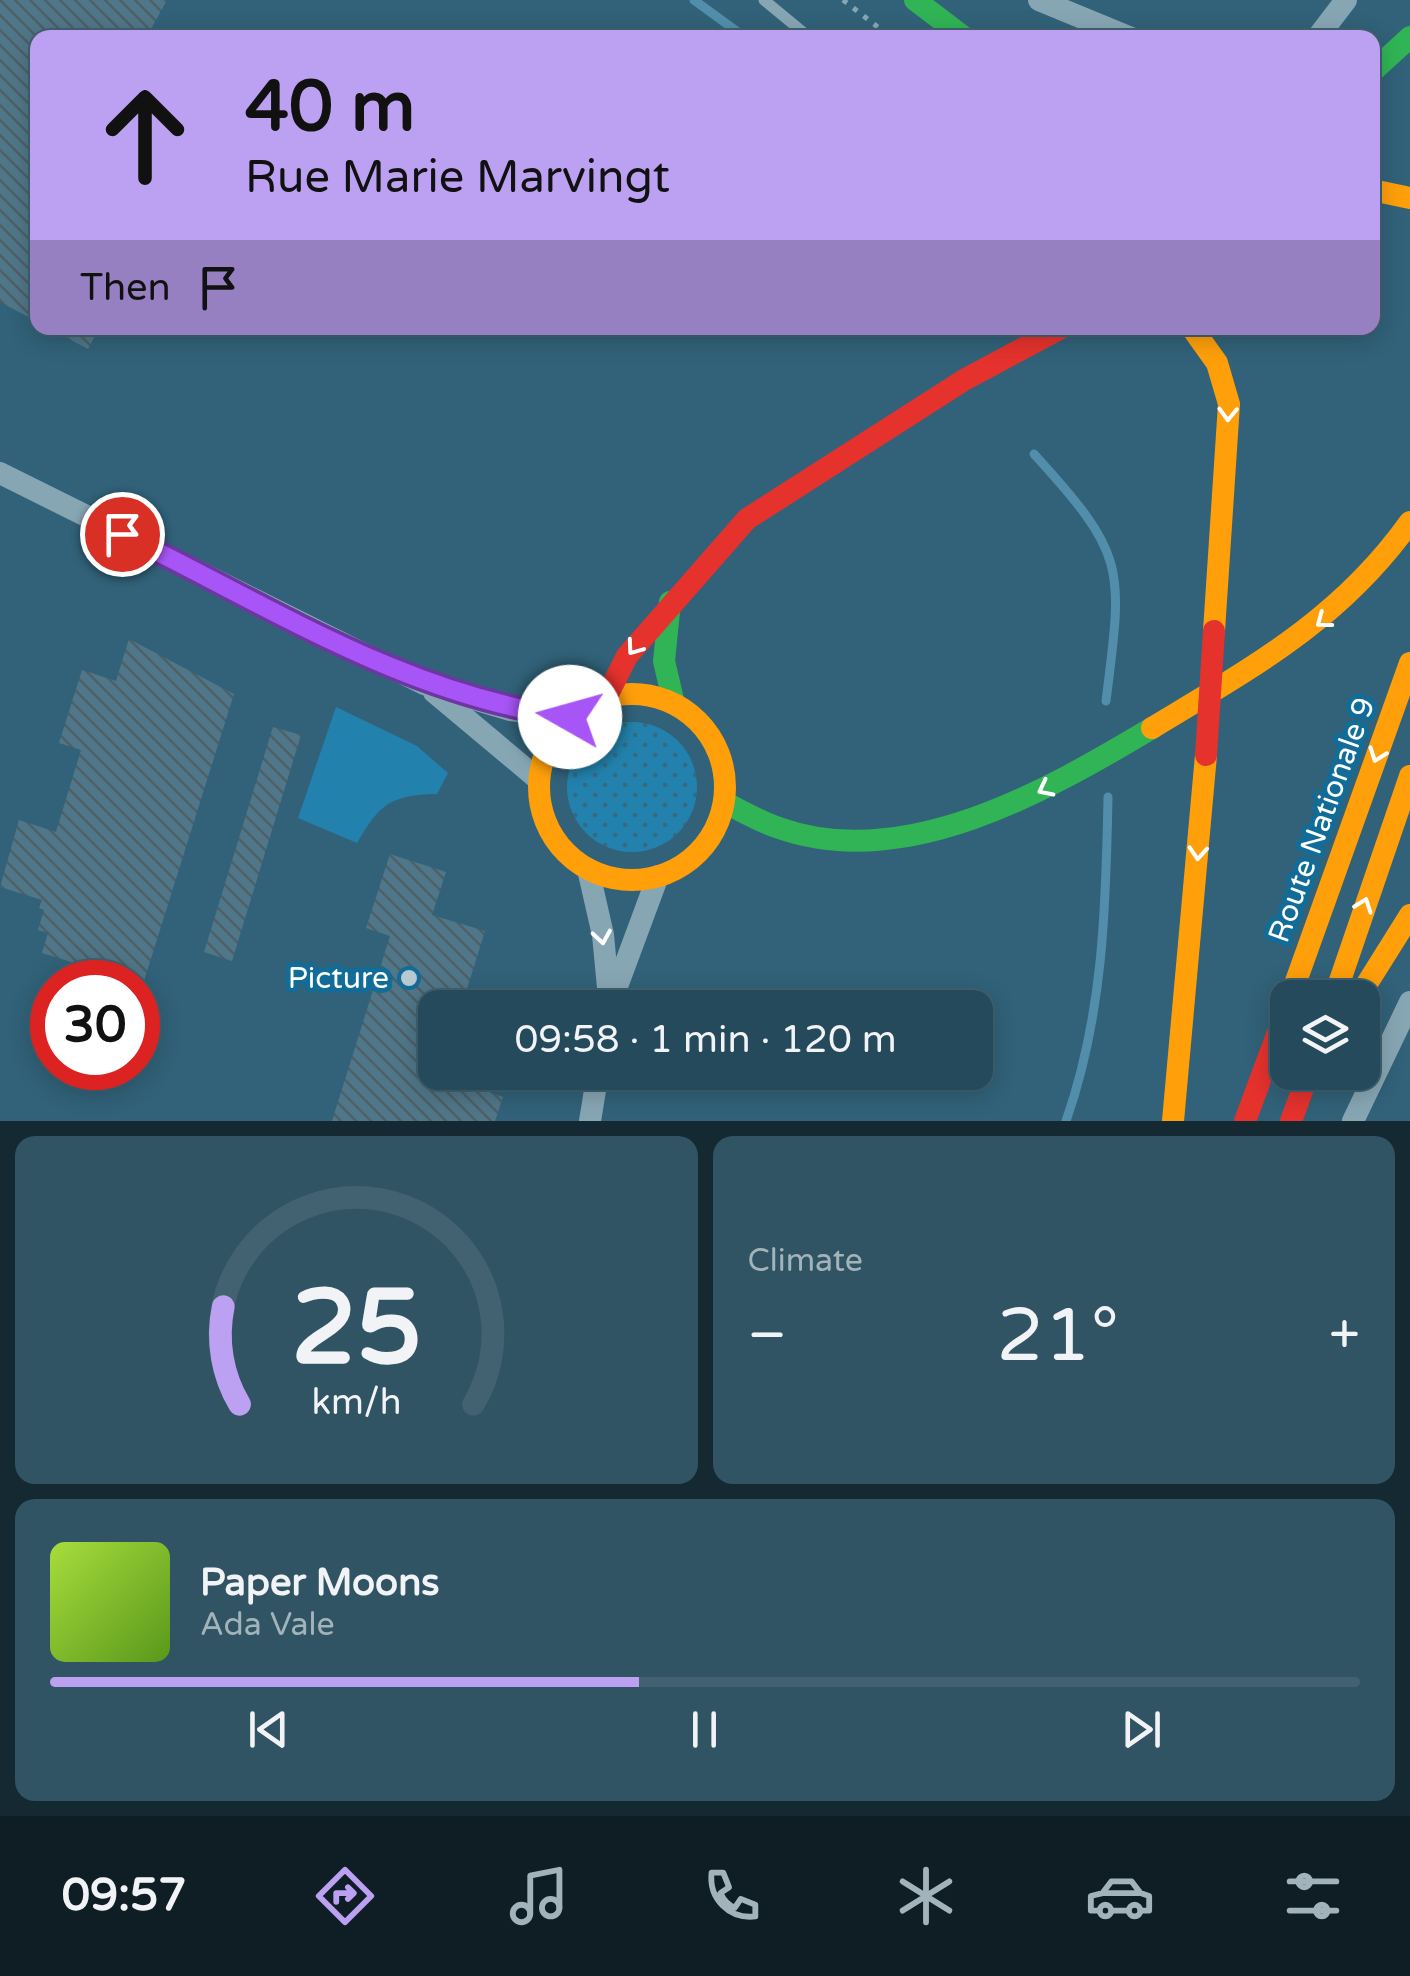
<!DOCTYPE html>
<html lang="en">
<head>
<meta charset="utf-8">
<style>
  body { margin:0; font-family:"Varela Round",sans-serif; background:#315464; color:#f1f3f6; height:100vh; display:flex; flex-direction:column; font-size:38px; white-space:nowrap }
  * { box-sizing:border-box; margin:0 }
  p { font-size:32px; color:#a3b3bb }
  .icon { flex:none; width:55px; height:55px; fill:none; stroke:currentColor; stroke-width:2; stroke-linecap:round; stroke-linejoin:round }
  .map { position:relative; height:1121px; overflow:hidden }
  .side { display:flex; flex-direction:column; gap:15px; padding:15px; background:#142932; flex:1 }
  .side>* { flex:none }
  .hud { position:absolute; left:30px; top:30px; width:1350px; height:305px; border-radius:20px; box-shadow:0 5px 25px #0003,0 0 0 2px #426271; background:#bca0f2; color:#111; overflow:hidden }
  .controls { position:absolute; left:1270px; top:980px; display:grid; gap:20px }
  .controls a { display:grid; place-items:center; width:110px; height:110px; border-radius:20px; background:#254a5b; box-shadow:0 5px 25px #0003,0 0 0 2px #426271; font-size:50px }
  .speed { position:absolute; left:30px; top:960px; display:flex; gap:20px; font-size:50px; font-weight:700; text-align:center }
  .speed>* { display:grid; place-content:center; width:130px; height:130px; border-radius:50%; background:#254a5b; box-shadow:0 5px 25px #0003,0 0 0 2px #426271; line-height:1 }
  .speed .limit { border:15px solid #d22; background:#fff; color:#111 }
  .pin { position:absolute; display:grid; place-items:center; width:85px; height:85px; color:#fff; margin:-42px; border:5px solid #fff; border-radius:50%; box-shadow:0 2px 10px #0007 }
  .me { position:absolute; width:110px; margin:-55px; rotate:277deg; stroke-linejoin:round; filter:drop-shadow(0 0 8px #0008) }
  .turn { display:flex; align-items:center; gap:35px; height:210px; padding:0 50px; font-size:45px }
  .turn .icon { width:130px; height:130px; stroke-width:2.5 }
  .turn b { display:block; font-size:70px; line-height:85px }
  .then { display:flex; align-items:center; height:95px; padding:0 50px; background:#0003; gap:20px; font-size:38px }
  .big { font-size:75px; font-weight:600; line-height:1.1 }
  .side .tile { flex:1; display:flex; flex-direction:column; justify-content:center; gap:15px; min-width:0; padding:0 35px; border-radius:20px; background:#315464 }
  .side .dial { align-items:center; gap:0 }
  .dial svg { height:260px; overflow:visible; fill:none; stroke:#426271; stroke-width:7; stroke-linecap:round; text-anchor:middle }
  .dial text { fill:#f1f3f6; stroke:none }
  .song { display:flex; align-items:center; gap:30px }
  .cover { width:120px; height:120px; border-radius:15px; background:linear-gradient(135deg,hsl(80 70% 55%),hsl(90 70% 35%)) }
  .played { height:10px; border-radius:5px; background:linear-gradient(90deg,#bca0f2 45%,#426271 45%) }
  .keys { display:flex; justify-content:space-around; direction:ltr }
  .heat { display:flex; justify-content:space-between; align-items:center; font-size:55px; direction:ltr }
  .side .tiles { flex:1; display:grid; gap:15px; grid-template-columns:1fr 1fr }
  .tile:last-child { grid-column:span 2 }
  .trip { position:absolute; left:418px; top:990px; width:575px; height:100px; border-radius:20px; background:#254a5b; box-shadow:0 5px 25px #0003,0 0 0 2px #426271; font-weight:600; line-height:100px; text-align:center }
  .menu { display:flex; height:160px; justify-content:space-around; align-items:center; background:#0f1e24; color:#a3b3bb }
  .menu .icon { width:70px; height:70px }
  .menu .selected { color:#bca0f2 }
  .menu b { font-size:45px; color:#f1f3f6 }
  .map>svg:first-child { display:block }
</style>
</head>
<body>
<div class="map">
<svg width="1410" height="1121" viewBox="0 0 1410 1121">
  <defs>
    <pattern id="grass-dots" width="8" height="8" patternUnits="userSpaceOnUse" patternTransform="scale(2.5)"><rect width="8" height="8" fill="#2282ad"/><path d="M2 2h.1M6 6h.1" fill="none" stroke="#356a81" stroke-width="1.8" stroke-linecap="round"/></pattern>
    <pattern id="building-back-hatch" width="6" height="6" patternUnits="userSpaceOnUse" patternTransform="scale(2.5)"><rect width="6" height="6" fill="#507789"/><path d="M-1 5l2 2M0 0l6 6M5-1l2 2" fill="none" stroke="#4e5f67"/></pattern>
  </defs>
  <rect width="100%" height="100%" fill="#316279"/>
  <circle fill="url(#grass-dots)" cx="632" cy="787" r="65"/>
  <path fill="#2282ad" d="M336,707L417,746L448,773L437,794C390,795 380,804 357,843L298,818Z"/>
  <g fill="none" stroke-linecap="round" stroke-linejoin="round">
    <g stroke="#528eab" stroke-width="9">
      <path d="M694,0L746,38"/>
      <path d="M1034,454C1127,556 1123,566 1106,701"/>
      <path d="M1066,1121C1103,1016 1106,908 1108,797"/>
    </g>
  </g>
  <g fill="url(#building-back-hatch)">
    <path d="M0,0H167L146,38H38V322L0,302Z"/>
    <path d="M48,328H99L88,349Z"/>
    <path d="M129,639L234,694L143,984L42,953L48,933L38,930L44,910L39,908L42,900L0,887L19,820L56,832L81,750L59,743L82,670L116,681Z"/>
    <path d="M273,727L301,735L232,961L204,952Z"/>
    <path d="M390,854L446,872L432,915L485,931L461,1008H435V1072L503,1097L495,1121H332L390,936L366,928Z"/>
  </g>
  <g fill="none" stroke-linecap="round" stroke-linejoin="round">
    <path stroke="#87a6b4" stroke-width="5" stroke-dasharray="5 8" stroke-linecap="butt" d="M843,0L892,38"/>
    <path stroke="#87a6b4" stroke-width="11" d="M764,0L810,38"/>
    <g stroke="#87a6b4" stroke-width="22">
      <path d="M1039,0L1131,38"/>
      <path d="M1317,38L1346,0"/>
      <path d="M0,473L424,684L510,710L570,717"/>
      <path d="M434,692L539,780"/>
      <path d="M588,869L603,935L609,998"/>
      <path d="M609,1008L658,876"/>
      <path d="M590,1121L598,1072"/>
      <path d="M1353,1121L1410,1002"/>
    </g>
    <g stroke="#30b455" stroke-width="22">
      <path d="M915,0L965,38"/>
      <path d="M1372,72L1410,37"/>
      <path d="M670,602L664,661L674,704"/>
      <path d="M724,802C742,811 760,822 779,828C905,873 1048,790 1152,728"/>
    </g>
    <g stroke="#ff9f0a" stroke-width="22">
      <path d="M1372,190L1410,198"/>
      <path d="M1192,328L1217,363L1229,404L1214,631"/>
      <circle cx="632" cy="787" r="93"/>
      <path d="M1152,728C1253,667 1340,620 1410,522"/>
      <path d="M1290,998L1410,663"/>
      <path d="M1334,998L1410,776"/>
      <path d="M1358,998L1410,915"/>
      <path d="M1173,1121L1206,755"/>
    </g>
    <g stroke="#e5322d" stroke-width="22">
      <path d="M606,698L627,656L747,519L964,380L1061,328"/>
      <path d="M1245,1121L1288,1005"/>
      <path d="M1291,1121L1309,1072"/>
    </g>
    <path stroke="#e5322d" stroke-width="22" d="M1206,755L1214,631"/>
  </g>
  <defs><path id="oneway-chevron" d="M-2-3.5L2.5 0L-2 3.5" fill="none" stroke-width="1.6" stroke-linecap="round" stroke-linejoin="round" transform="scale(2.5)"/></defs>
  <g stroke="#fff">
    <use href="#oneway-chevron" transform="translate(1228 414) rotate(92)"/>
    <use href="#oneway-chevron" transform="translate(1323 621) rotate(143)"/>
    <use href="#oneway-chevron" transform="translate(634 648) rotate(126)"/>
    <use href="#oneway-chevron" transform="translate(1377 755) rotate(110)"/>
    <use href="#oneway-chevron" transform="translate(1045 789) rotate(153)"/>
    <use href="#oneway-chevron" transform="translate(1198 853) rotate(94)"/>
    <use href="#oneway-chevron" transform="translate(1364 905) rotate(-70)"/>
    <use href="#oneway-chevron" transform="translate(602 937) rotate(81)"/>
  </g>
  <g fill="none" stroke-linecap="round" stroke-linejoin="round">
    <defs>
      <path id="route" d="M122,534C267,605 409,697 570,717"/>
    </defs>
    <use href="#route" stroke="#6d37a1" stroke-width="25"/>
    <use href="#route" stroke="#a855f7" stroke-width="18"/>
  </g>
  <circle fill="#b7c8d0" stroke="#126c98" stroke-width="4" cx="409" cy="978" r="10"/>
  <g text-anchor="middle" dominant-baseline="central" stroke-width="10" stroke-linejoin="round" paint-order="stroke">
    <g font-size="30" fill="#fff" stroke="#126c98">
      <text transform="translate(1322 820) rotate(-70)">Route Nationale 9</text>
    </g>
    <g font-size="30" fill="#fff" stroke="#126c98" text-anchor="end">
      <text x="389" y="978">Picture</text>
    </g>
  </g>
</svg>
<div class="controls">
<a><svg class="icon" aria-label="layers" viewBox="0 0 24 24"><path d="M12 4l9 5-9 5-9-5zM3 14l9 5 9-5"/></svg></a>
</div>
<div class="speed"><div class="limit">30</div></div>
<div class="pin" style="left:122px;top:534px;background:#d93025"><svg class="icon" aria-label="arrive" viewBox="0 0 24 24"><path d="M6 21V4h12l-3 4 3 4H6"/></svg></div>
<svg class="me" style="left:570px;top:717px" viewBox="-20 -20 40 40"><circle r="19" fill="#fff"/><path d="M0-13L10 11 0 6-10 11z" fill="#a855f7"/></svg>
<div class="trip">09:58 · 1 min · 120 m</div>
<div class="hud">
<div class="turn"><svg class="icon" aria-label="ahead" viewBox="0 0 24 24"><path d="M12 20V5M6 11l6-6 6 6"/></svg><div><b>40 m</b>Rue Marie Marvingt</div></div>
<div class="then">Then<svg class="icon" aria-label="arrive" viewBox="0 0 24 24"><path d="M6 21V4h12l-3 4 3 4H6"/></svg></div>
</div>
</div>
<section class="side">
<div class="tiles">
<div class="tile dial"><svg viewBox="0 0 100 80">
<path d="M14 69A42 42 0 1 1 86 69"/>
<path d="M14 69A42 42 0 0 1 9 39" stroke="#bca0f2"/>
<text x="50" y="56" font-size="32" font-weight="700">25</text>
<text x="50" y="72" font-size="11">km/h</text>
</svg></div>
<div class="tile"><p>Climate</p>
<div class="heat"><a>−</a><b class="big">21°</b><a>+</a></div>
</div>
<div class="tile">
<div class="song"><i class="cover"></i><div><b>Paper Moons</b><p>Ada Vale</p></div></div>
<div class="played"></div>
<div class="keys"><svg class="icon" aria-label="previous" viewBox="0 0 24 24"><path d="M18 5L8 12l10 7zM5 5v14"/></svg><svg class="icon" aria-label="pause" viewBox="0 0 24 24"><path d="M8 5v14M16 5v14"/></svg><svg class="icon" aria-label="next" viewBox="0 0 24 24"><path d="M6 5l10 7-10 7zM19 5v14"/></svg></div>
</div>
</div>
</section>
<nav class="menu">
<b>09:57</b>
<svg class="icon selected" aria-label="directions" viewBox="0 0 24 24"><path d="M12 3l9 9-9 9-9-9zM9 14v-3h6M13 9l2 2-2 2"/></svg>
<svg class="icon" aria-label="music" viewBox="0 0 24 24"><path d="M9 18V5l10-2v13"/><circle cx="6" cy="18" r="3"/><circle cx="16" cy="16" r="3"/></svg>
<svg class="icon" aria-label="phone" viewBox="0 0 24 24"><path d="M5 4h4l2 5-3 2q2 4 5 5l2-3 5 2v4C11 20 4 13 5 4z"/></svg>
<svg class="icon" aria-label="climate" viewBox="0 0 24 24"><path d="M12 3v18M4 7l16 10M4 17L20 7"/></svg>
<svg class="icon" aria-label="car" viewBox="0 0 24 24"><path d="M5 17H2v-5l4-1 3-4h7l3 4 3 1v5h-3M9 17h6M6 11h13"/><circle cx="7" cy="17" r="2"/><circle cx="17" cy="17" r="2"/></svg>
<svg class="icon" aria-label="filters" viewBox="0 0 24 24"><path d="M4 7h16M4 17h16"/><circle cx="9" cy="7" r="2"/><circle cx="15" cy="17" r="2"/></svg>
</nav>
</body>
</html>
